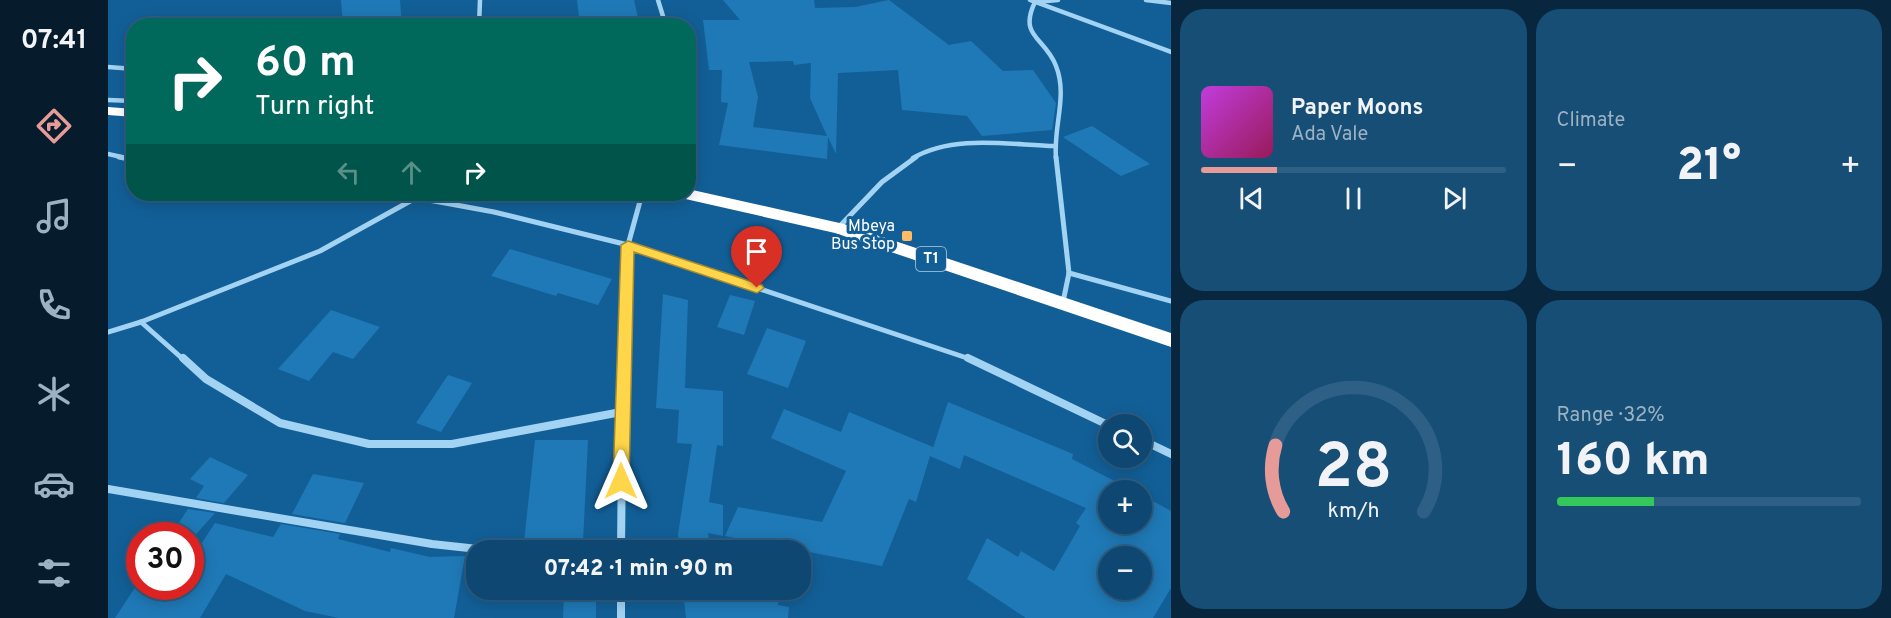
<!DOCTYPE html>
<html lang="en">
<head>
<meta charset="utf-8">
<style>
  body { margin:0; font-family:Overpass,sans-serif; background:#174e76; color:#f1f3f6; height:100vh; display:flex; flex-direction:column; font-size:22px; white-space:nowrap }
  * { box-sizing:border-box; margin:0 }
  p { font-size:20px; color:#9bb2c3 }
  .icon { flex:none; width:33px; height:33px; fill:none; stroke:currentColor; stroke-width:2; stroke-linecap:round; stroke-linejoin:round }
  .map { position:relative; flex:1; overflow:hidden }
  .side { display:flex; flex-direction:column; gap:9px; padding:9px; background:#08273e; width:720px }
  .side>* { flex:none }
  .banner { position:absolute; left:18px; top:18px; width:570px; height:183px; border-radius:24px; box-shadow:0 3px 15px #0003,0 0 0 2px #2e5f84; background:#00695c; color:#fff; overflow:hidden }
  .fabs { position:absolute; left:990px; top:414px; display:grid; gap:12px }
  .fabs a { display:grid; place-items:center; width:54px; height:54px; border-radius:50%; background:#0e4771; box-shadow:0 3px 15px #0003,0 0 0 2px #2e5f84; font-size:30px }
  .speed { position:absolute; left:18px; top:522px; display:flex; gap:12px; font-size:30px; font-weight:700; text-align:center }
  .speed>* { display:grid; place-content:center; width:78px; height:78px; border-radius:50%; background:#0e4771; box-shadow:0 3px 15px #0003,0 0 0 2px #2e5f84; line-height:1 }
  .speed .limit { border:9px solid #d22; background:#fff; color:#111 }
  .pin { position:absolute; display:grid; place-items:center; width:51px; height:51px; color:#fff; margin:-62px -26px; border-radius:50% 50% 50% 0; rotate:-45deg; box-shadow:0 0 6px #0007 }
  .pin .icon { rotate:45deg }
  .me { position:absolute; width:66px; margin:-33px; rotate:0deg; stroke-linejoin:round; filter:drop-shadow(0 0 4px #0008) }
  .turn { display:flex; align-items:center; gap:21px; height:126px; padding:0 30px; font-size:27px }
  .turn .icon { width:78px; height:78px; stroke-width:2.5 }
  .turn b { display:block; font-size:42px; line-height:51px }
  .lanes { display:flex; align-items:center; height:57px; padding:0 30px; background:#0003; justify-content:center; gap:30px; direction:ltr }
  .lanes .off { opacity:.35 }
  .big { font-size:45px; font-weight:800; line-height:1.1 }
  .side .card { flex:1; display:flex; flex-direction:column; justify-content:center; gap:9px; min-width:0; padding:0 21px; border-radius:24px; background:#174e76 }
  .side .dial { align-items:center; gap:0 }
  .dial svg { height:156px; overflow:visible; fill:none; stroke:#2e5f84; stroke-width:7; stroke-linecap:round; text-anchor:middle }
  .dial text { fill:#f1f3f6; stroke:none }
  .song { display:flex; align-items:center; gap:18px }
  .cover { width:72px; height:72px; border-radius:9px; background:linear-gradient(135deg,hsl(290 70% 55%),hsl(330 70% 35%)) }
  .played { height:6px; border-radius:3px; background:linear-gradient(90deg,#e69b98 25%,#2e5f84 25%) }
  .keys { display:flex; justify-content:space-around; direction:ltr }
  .heat { display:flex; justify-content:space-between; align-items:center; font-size:33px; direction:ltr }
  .charge { height:9px; border-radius:4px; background:linear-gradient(90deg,#34c759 32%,#2e5f84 0) }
  .side .tiles { flex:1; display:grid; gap:9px; grid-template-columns:repeat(2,1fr) }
  .trip { position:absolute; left:358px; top:540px; width:345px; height:60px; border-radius:24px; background:#0e4771; box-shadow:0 3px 15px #0003,0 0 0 2px #2e5f84; font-weight:800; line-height:60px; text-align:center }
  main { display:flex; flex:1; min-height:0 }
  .dock { display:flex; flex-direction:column; width:108px; justify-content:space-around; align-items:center; background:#061c2d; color:#9bb2c3 }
  .dock .icon { width:42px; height:42px }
  .dock .selected { color:#e69b98 }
  .dock b { font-size:27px; color:#f1f3f6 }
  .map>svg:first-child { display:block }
</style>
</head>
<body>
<main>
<nav class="dock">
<b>07:41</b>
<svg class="icon selected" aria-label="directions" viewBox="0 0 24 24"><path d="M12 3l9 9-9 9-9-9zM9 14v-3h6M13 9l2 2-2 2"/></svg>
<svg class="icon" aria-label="music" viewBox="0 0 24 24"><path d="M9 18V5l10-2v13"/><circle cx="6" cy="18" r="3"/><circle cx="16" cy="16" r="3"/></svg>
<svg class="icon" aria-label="phone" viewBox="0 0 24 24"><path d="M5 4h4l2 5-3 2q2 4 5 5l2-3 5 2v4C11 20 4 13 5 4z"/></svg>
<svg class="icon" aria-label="climate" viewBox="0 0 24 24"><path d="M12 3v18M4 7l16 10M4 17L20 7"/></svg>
<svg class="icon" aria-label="car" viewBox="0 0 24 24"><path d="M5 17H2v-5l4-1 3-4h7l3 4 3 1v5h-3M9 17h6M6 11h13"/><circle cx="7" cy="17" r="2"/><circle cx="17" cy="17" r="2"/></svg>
<svg class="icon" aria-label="filters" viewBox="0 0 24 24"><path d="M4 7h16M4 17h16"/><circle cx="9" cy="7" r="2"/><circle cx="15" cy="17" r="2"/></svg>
</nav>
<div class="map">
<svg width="1063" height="618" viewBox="0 0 1063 618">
  <rect width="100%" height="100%" fill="#125f97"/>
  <g fill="#1f79b6" fill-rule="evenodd">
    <path d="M233,0H292L294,26H235Z"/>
    <path d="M469,0H526L532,26H472Z"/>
    <path d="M615,0H706L707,8L747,7L781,0L841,45L863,41L895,71L925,70L948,103L944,130L874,136L859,116L794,110L790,70L730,73L728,154L720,137L719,159L611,145L620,103L613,102L614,70H601L595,20H632ZM685,61L686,65L703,63L702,98L719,136L645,127L650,97L641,62Z"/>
    <path d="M984,126L1022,151L1042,164L1013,176L955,137Z"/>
    <path d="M402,249L504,279L490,305L450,293L448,296L383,276Z"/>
    <path d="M555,294L580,300L577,388L615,391V446L609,445L601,502L615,505V536L600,533L602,550H571L570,534L584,444L569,443L571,410L548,408Z"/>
    <path d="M622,295L647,301L636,335L609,327Z"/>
    <path d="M223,310L272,327L245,359L225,352L201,381L170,369Z"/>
    <path d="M659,328L698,341L680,388L639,374Z"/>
    <path d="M340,375L364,383L333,432L308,423Z"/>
    <path d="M840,402L965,454L964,459L1024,490H1000V524H1034V495L1063,511V588L1045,618H918L859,579L879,538L910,557L913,551L946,571L972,526L968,523L978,508L856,455L852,469L822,456L808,502L801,499L774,566L617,536L630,507L714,522L738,471L663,438L676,409L733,432L741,412L825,447L824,451ZM1000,556H1034V590H1000Z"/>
    <path d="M427,440H480L475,542H416Z"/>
    <path d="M102,457L140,475L116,503L88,498L96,486L82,479Z"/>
    <path d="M205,474L256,483L237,523L184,514Z"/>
    <path d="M80,509L107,513L82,541V536H62Z"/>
    <path d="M107,523L165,537L173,524L232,534L230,539L282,552L283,548L322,557L357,556L346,618H231L197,611L118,574L92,618H7L28,586H82V561Z"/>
    <path d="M456,590H488V618H455Z"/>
    <path d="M575,590H605L647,600L648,590H671L670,605L681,607L680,618H578Z"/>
  </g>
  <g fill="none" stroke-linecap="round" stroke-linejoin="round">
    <g stroke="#a3d3f3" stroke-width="4.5">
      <path d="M550,0L558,26"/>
      <path d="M922,0L1063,52"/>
      <path d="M1038,0L1063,3"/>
      <path d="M371,26L372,0"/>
      <path d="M0,67L26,69"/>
      <path d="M0,100L26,101"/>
      <path d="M0,154L18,158"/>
      <path d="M805,158C846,134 902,145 947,146"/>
      <path d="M948,158C945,127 960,96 948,66C937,37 910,37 927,2L950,0"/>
    </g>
    <g stroke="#a3d3f3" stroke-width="5">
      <path d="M11,157L26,160"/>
      <path d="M948,157L961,273L955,302"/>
      <path d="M288,194L386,212L520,245L865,360"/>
      <path d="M730,228L774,182L808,157"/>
      <path d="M961,273L1063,301"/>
      <path d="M33,322L76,360"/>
      <path d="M0,332L33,322L212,251L315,194"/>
      <path d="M515,360L520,245L534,194"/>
    </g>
    <g stroke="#a3d3f3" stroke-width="8">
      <path d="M75,358L98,379L172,423L261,444H344L513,412"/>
      <path d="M860,358L1000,425"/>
      <path d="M1034,440L1063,454"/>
      <path d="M0,489L324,544L379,550"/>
      <path d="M513,550L515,358"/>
      <path d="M513,590V618"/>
    </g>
    <g fill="#fff" fill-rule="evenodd">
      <path d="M0,107L26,109V117L0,115Z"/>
      <path d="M580,189L736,224L1063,333V347L727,233L573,198L572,194H580Z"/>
    </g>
  </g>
  <path fill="#ffd54a" stroke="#a68a30" stroke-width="1.5" d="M520,241L654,285L656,288L649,293L526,252L521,481L519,487L513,489L508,487L505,481L513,245Z"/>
  <rect fill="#ffbc65" stroke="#125f97" stroke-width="2" x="793" y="230" width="12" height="12" rx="3"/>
  <g text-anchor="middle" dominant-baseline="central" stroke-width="6" stroke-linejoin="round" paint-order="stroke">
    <rect fill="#125f97" stroke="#b8cfe0" stroke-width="1.5" x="808" y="247" width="30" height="24" rx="4.5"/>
    <g font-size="15" font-weight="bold" fill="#fff">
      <text x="823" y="259">T1</text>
    </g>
    <g font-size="16" fill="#fff" stroke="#125f97" text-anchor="end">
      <text x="787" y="227">Mbeya<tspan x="787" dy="18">Bus Stop</tspan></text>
    </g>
  </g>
</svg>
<div class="fabs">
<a><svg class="icon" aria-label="search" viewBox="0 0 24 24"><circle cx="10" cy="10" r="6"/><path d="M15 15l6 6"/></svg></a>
<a>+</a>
<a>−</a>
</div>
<div class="speed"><div class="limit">30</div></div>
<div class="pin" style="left:649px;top:288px;background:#d93025"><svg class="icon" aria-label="arrive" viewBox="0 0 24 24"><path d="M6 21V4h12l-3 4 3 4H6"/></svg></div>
<svg class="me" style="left:513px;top:481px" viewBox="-20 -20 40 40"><path d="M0-17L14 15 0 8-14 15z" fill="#ffd54a" stroke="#fff" stroke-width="4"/></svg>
<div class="trip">07:42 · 1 min · 90 m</div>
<div class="banner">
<div class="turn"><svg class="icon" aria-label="right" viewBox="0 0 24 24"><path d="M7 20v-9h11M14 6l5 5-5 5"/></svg><div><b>60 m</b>Turn right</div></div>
<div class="lanes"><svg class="icon off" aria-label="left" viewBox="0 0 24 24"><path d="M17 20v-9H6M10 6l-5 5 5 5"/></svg><svg class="icon off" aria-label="ahead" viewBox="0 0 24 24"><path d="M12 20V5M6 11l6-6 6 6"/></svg><svg class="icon" aria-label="right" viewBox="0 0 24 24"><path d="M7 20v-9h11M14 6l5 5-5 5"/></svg></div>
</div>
</div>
<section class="side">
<div class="tiles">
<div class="card">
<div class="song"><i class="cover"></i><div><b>Paper Moons</b><p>Ada Vale</p></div></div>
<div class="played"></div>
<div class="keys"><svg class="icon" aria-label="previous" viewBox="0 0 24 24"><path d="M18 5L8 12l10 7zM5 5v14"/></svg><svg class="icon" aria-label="pause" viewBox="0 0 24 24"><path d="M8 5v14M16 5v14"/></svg><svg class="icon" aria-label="next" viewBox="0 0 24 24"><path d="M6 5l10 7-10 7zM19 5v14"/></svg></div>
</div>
<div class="card"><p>Climate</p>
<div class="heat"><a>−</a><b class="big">21°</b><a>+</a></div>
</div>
<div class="card dial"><svg viewBox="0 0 100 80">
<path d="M14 69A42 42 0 1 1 86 69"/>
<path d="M14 69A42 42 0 0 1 10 35" stroke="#e69b98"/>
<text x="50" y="56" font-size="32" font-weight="700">28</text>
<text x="50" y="72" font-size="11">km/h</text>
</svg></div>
<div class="card"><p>Range · 32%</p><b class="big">160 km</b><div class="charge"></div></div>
</div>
</section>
</main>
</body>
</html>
